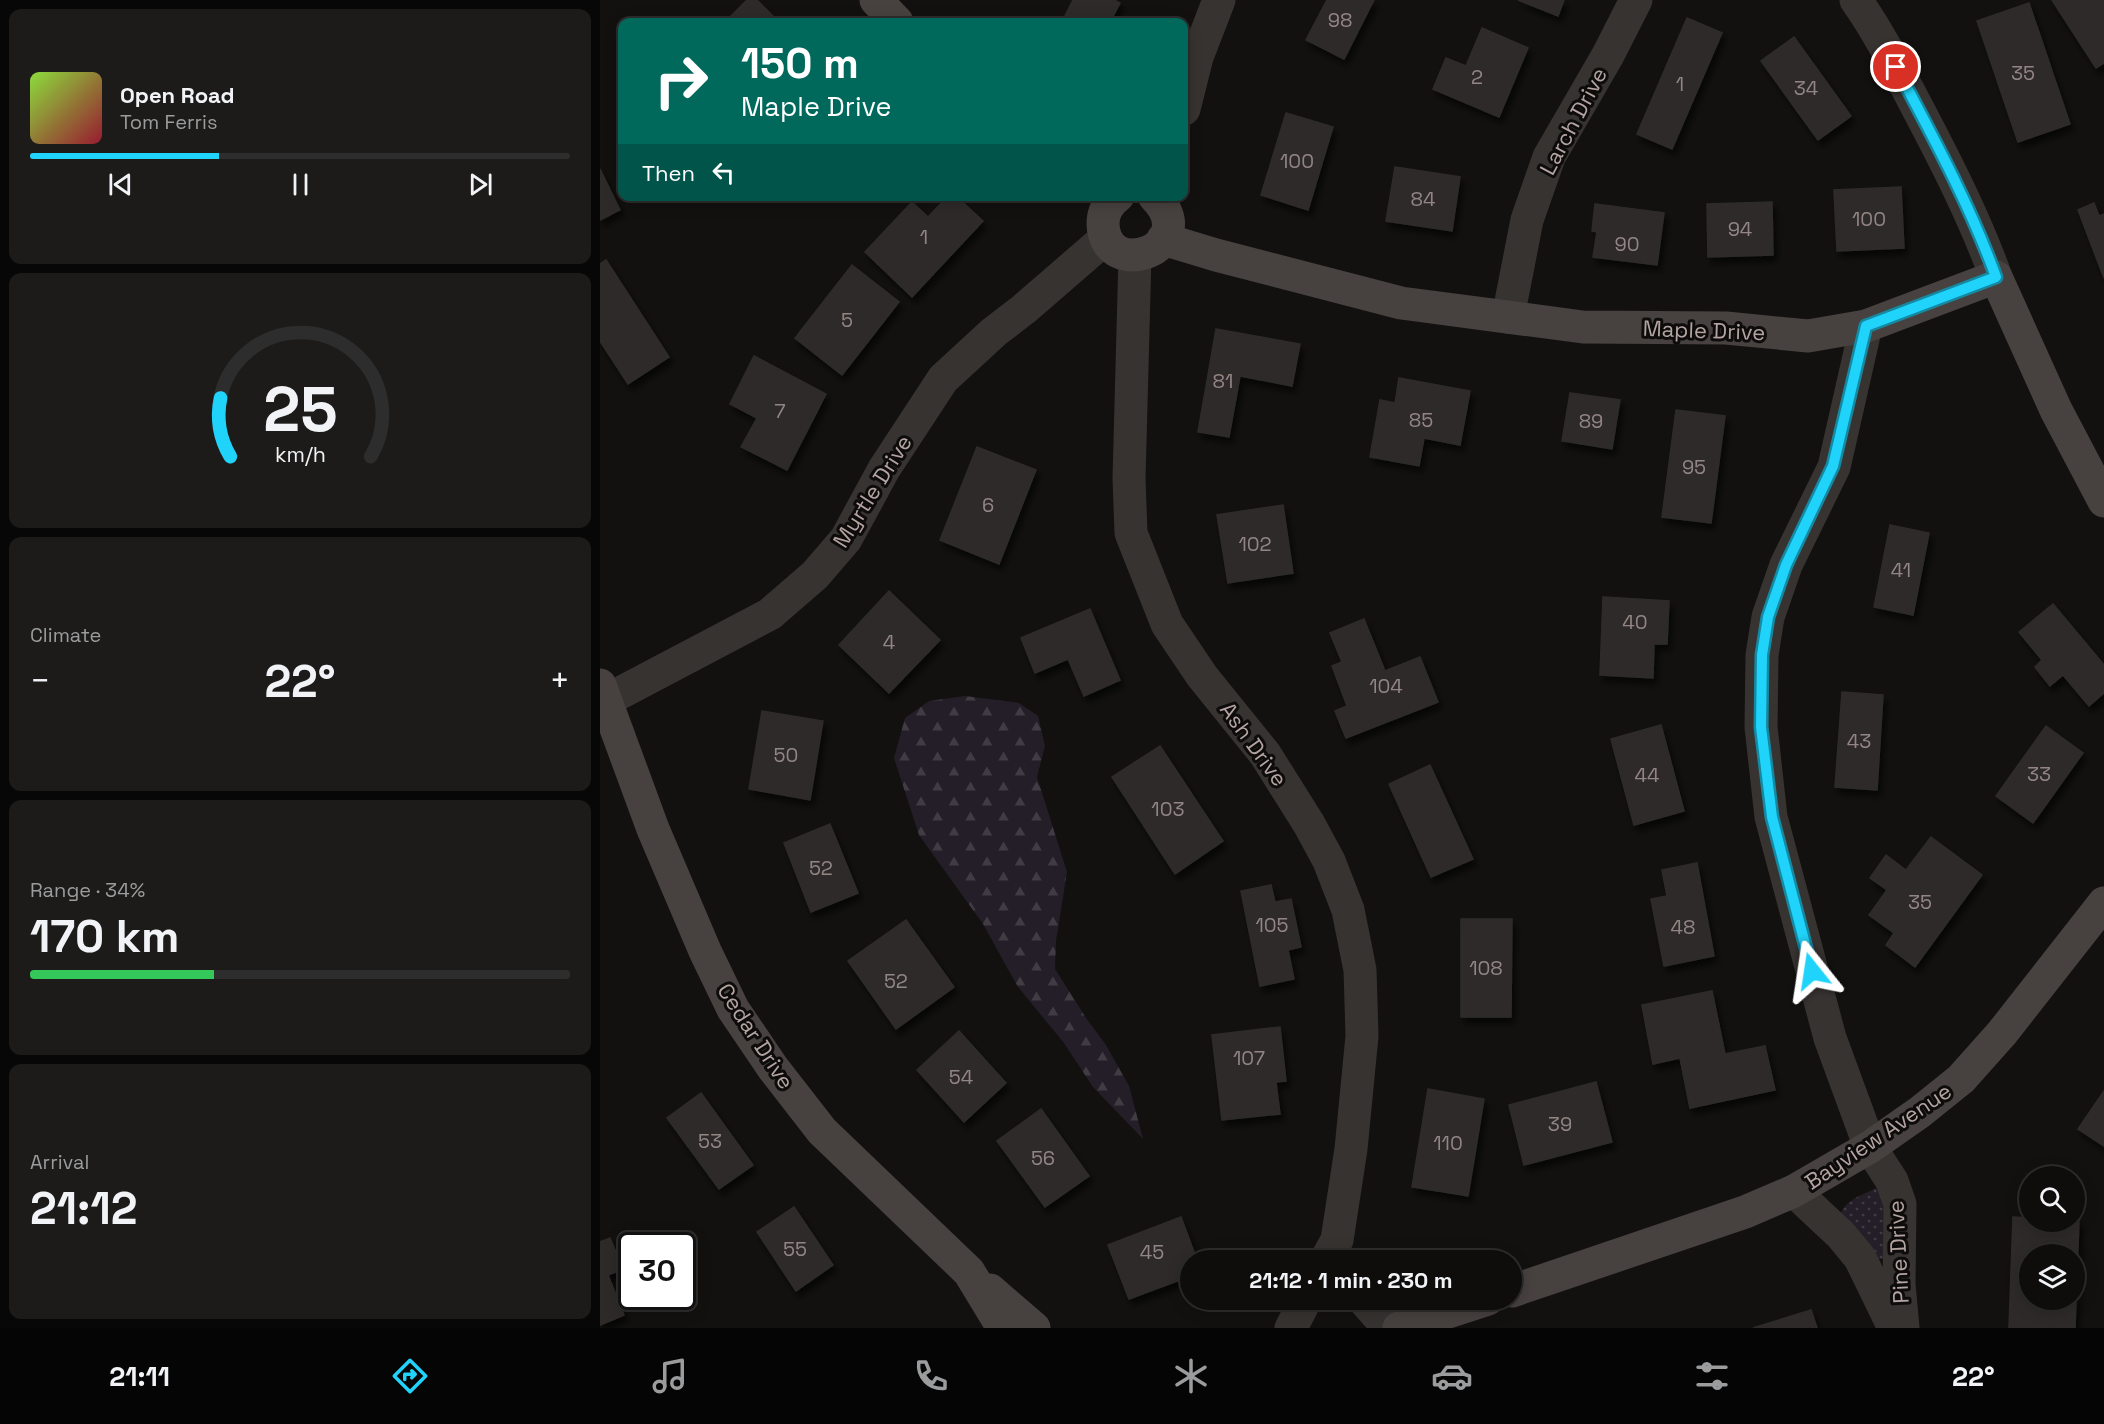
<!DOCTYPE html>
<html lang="en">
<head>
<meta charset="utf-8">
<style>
  body { margin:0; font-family:"Space Grotesk",sans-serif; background:#1c1b1a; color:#f1f3f6; height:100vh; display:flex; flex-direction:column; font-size:22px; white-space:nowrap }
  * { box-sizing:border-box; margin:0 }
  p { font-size:20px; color:#9b9c9d }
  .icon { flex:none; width:33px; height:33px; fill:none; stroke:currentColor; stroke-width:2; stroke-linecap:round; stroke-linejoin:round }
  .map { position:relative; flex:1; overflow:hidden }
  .sheet { display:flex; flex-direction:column; gap:9px; padding:9px; background:#080707; width:600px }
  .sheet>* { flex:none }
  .top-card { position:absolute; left:18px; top:18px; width:570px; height:183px; border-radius:12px; box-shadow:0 3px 15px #0003,0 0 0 2px #2e2d2d; background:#00695c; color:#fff; overflow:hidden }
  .fabs { position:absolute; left:1419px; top:1166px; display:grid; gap:12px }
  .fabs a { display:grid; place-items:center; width:66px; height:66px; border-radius:50%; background:#0e0d0c; box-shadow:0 3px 15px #0003,0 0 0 2px #2e2d2d; font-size:30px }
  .speed { position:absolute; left:18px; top:1232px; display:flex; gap:12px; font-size:30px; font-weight:700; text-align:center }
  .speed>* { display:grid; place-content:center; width:78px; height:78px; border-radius:50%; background:#0e0d0c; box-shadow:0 3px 15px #0003,0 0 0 2px #2e2d2d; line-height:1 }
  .speed .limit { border:3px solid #111; border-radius:9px; background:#fff; color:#111 }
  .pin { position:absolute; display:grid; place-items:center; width:51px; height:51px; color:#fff; margin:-26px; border:3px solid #fff; border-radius:50%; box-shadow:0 2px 6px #0007 }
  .me { position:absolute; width:66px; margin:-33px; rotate:345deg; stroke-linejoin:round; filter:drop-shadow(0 0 4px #0008) }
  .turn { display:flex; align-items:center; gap:21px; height:126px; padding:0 24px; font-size:27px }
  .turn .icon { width:78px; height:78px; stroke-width:2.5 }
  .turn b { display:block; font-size:42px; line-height:51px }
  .then { display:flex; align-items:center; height:57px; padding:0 24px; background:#0003; gap:12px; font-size:22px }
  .big { font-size:45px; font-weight:600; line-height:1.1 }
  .sheet .tile { flex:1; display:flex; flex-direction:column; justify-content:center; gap:9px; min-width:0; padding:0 21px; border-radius:12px; background:#1c1b1a }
  .sheet .dial { align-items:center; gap:0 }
  .dial svg { height:156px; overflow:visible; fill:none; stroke:#2e2d2d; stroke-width:7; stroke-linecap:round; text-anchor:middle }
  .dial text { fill:#f1f3f6; stroke:none }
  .song { display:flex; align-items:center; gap:18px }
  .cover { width:72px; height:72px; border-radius:9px; background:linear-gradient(135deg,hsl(90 70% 55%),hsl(350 70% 35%)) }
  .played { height:6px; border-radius:3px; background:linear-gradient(90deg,#20d3fa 35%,#2e2d2d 35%) }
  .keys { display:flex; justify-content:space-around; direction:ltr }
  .heat { display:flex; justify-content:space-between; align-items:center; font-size:33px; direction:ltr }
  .charge { height:9px; border-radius:4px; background:linear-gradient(90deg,#34c759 34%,#2e2d2d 0) }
  .trip { position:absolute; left:580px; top:1250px; width:342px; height:60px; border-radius:30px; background:#0e0d0c; box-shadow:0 3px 15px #0003,0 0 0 2px #2e2d2d; font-weight:600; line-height:60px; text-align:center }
  .tabs { display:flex; height:96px; justify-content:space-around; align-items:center; background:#060505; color:#9b9c9d }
  .tabs .icon { width:42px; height:42px }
  .tabs .selected { color:#20d3fa }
  .tabs b { font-size:27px; color:#f1f3f6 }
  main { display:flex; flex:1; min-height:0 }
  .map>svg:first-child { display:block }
</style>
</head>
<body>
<main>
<section class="sheet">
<div class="tile">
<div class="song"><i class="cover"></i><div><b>Open Road</b><p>Tom Ferris</p></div></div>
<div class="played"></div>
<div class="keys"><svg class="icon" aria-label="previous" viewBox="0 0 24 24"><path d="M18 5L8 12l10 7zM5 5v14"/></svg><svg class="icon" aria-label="pause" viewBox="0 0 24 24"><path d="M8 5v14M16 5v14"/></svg><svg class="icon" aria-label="next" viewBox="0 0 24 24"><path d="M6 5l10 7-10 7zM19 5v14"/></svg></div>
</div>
<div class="tile dial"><svg viewBox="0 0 100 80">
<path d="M14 69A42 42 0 1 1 86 69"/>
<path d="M14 69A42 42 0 0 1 9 39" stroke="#20d3fa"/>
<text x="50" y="56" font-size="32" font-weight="700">25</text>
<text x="50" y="72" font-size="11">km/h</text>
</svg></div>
<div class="tile"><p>Climate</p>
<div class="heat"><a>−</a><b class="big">22°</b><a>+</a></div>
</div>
<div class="tile"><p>Range · 34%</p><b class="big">170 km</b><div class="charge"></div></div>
<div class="tile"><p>Arrival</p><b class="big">21:12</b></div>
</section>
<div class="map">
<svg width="1504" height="1328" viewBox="0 0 1504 1328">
  <defs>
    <pattern id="grass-dots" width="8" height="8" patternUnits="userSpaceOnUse" patternTransform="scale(1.5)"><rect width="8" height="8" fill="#231e27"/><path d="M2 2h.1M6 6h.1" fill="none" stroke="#413c43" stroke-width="1.8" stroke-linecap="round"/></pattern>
    <pattern id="forest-firs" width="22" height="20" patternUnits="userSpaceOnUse" patternTransform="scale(1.5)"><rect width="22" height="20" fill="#231e27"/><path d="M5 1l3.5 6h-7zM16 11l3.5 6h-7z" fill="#413c43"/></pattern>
    <filter id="shadow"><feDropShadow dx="3.5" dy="6" stdDeviation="3" flood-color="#0009"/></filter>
  </defs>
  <rect width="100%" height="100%" fill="#121110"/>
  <path fill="url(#grass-dots)" d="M1276,1188L1285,1190L1283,1259H1277L1240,1219C1241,1201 1261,1196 1276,1188Z"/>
  <path fill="url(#forest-firs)" d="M365,696L419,703L438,716L445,746L437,777L467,872L456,941L455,969L486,1018L506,1045L529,1086L543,1139L493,1087L464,1043L418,987L383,924L319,835L294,758L305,718L329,701Z"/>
  <g fill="#2e2c2b" stroke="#2e2c2a" stroke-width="1.5" fill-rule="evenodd" filter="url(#shadow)">
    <path d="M147,0H157L179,22H125Z"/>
    <path d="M473,0H514L520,3L510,22H462Z"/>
    <path d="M727,0H774L744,59L706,40Z"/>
    <path d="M918,0H964L958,16Z"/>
    <path d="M1452,0H1504V63L1496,68Z"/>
    <path d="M1429,3L1470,124L1418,142L1377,21Z"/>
    <path d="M1087,18L1122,33L1072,149L1037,134Z"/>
    <path d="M882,28L928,48L899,117L833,89L846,58L866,66Z"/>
    <path d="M1194,37L1251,116L1218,140L1161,61Z"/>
    <path d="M686,113L733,127L708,210L661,195Z"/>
    <path d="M795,167L860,177L852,231L786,221Z"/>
    <path d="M0,169L20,210L0,220Z"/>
    <path d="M1301,187L1304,248L1237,251L1234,190Z"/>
    <path d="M348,196H356L383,221L312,297L265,252L312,202L328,217Z"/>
    <path d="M1172,202L1173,255L1108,257L1107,204Z"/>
    <path d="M1494,203L1499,216L1504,214V278L1478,210Z"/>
    <path d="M995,204L1064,213L1057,265L993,257L997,232L992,231Z"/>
    <path d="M6,260L69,357L28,384L0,341V264Z"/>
    <path d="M252,265L299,302L242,375L195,338Z"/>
    <path d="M616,329L700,344L692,386L640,376L629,437L598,432Z"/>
    <path d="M154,356L226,394L187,470L141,447L157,418L130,404Z"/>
    <path d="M799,378L870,391L860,445L824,438L819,466L770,457L780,400L795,403Z"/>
    <path d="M970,393L1020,400L1012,449L962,441Z"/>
    <path d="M1076,410L1125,416L1111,523L1062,517Z"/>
    <path d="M377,447L436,470L399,564L340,540Z"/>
    <path d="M683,505L693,573L628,583L617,515Z"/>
    <path d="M1290,525L1329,533L1313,615L1274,607Z"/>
    <path d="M289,591L340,640L289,693L239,645Z"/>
    <path d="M1003,597L1069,601L1067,644H1054L1053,678L1000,675Z"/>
    <path d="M1453,604L1504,665V693L1489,706L1463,675L1450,686L1435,667L1442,660L1419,632Z"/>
    <path d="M490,609L520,680L484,696L468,659L435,673L421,638Z"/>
    <path d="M764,619L785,671L820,657L838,702L746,738L735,711L747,706L732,666L742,662L730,633Z"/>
    <path d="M1242,692L1283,695L1277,790L1235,787Z"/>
    <path d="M162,711L223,721L210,800L149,789Z"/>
    <path d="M1061,725L1084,811L1034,825L1011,739Z"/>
    <path d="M1446,726L1483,753L1433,823L1396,796Z"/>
    <path d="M560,746L623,841L575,874L512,777Z"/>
    <path d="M830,765L873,859L831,877L789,784Z"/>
    <path d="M230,824L258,893L211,912L184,843Z"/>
    <path d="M1331,837L1382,875L1315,967L1286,945L1294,933L1269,915L1287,890L1270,878L1286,855L1306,870Z"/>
    <path d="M1097,863L1114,956L1064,966L1051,899L1067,896L1062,870Z"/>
    <path d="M671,885L675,902L691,899L701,947L688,950L694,979L660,986L641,891Z"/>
    <path d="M861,919H912L911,1017H861Z"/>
    <path d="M306,920L354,987L296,1029L248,961Z"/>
    <path d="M1112,991L1125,1054L1165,1046L1175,1090L1090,1108L1080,1058L1053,1064L1042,1005Z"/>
    <path d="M680,1027L686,1081L676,1082L680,1114L622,1120L612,1035Z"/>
    <path d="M359,1031L406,1083L364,1122L317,1070Z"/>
    <path d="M996,1082L1012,1142L924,1165L909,1105Z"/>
    <path d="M828,1089L884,1099L868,1196L812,1187Z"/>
    <path d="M1504,1091V1146L1478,1129Z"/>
    <path d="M101,1093L153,1165L119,1189L67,1118Z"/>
    <path d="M441,1109L489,1176L445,1207L397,1141Z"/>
    <path d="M194,1207L233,1265L196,1291L157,1232Z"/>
    <path d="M581,1217L597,1260H591V1276L529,1299L508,1245Z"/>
    <path d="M1413,1217L1430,1218V1221L1479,1220L1475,1328H1409ZM1430,1254H1474V1299H1430Z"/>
    <path d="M10,1238L23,1269L8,1275L24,1315L0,1325V1242Z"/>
    <path d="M1211,1310L1217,1328H1153Z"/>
  </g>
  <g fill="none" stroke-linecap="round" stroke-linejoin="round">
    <g stroke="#373331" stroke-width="33">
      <path d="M1256,0C1280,34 1298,71 1317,107C1346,162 1375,219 1396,277"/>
      <path d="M584,109L597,57L619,0"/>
      <path d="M535,256L529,478L531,533L567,624L602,676L665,754L709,824L729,861L748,910L760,970L762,1036L751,1149L737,1240L726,1260"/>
      <path d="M908,317L927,220L949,157L1008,55L1036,0"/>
      <path d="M1266,326L1234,467L1186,565L1168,617L1162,655L1161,727L1171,817L1230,1038L1270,1147L1292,1181L1300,1204L1299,1284L1303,1328"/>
      <path d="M5,701L170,614L215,575L246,539L284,469L343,379L394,332L424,309L506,238"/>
      <path d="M1194,1191L1241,1235L1260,1258L1294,1328"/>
      <path d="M763,1299L777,1315L793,1328"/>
      <path d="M691,1328L706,1299"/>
    </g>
    <g stroke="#47413f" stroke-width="33">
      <path d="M276,0L297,22"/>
      <path d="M518,196C508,203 503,213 503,224C505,284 605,247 554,196"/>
      <path d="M563,239L616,255L801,303L983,327L1126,328L1208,336L1266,326L1396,277L1456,410L1504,501"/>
      <path d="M0,685L53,829L105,951L133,1009L173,1068L222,1131L369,1272L403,1328"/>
      <path d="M390,1290L434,1328"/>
      <path d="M912,1291L1145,1212L1194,1191L1270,1147L1320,1112L1361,1079L1402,1033L1504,903"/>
      <path d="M799,1328L888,1299"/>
    </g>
  </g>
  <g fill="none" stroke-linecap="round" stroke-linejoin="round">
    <defs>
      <path id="route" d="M1212,971L1172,817L1161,727L1162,655L1168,617L1186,565L1233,466L1266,326L1396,277C1370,205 1332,135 1296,67"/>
    </defs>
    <use href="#route" stroke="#1589a2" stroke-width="15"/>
    <use href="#route" stroke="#20d3fa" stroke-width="10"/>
  </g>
  <g text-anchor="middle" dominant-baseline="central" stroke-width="6" stroke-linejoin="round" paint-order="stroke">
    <g font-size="20" fill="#928684">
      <text x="740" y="20">98</text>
      <text x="1423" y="73">35</text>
      <text x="877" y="77">2</text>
      <text x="1080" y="84">1</text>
      <text x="1206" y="88">34</text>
      <text x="697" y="161">100</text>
      <text x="823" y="199">84</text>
      <text x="1269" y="219">100</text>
      <text x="1140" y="229">94</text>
      <text x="324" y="237">1</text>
      <text x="1027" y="244">90</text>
      <text x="247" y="320">5</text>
      <text x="623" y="381">81</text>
      <text x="180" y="411">7</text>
      <text x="821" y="420">85</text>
      <text x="991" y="421">89</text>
      <text x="1094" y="467">95</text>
      <text x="388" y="505">6</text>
      <text x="655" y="544">102</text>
      <text x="1301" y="570">41</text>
      <text x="1035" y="622">40</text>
      <text x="289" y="642">4</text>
      <text x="786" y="686">104</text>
      <text x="1259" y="741">43</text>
      <text x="186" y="755">50</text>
      <text x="1439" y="774">33</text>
      <text x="1047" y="775">44</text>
      <text x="568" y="809">103</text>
      <text x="221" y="868">52</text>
      <text x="1320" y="902">35</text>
      <text x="672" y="925">105</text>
      <text x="1083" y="927">48</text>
      <text x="886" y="968">108</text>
      <text x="296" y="981">52</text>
      <text x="649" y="1058">107</text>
      <text x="361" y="1077">54</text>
      <text x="960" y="1124">39</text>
      <text x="110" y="1141">53</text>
      <text x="848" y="1143">110</text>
      <text x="443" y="1158">56</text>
      <text x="195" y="1249">55</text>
      <text x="552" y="1252">45</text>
    </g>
    <g font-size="22" fill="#b3a4a1" stroke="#0d0c0b">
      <text transform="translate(973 121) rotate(-62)">Larch Drive</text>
      <text transform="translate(1104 330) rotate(2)">Maple Drive</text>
      <text transform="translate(272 491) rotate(-58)">Myrtle Drive</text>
      <text transform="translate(654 744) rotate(54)">Ash Drive</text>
      <text transform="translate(156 1036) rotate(57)">Cedar Drive</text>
      <text transform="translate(1278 1136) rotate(-34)">Bayview Avenue</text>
      <text transform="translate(1298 1252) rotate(-93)">Pine Drive</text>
    </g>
  </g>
</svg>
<div class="fabs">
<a><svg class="icon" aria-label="search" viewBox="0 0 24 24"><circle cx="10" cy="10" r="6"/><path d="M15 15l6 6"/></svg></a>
<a><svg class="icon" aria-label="layers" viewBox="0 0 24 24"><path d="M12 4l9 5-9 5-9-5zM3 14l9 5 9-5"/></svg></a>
</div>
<div class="speed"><div class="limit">30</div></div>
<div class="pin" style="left:1296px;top:67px;background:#d93025"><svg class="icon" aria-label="arrive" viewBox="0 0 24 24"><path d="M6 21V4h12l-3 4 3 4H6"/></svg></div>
<svg class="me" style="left:1212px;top:971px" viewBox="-20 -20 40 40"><path d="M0-17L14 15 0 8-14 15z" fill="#20d3fa" stroke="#fff" stroke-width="4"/></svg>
<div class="trip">21:12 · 1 min · 230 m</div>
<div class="top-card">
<div class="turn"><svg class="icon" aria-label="right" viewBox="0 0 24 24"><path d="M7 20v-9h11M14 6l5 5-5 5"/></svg><div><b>150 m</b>Maple Drive</div></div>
<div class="then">Then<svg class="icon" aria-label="left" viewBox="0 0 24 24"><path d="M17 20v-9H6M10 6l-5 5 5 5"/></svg></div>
</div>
</div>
</main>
<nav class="tabs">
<b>21:11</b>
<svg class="icon selected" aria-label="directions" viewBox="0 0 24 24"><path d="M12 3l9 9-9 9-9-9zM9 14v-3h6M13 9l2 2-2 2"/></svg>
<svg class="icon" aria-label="music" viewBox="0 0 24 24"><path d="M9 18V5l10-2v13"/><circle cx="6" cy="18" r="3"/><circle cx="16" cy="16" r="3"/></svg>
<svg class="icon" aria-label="phone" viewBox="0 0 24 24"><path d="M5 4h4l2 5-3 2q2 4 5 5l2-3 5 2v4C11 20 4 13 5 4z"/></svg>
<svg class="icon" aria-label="climate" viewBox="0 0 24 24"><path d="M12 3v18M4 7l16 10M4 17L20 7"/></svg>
<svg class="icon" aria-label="car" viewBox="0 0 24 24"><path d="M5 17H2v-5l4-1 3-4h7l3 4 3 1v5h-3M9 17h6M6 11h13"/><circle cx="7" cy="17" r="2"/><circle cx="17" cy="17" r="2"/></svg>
<svg class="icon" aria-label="filters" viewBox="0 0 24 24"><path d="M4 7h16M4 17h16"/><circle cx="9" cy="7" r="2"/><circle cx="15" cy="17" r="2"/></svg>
<b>22°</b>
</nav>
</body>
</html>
